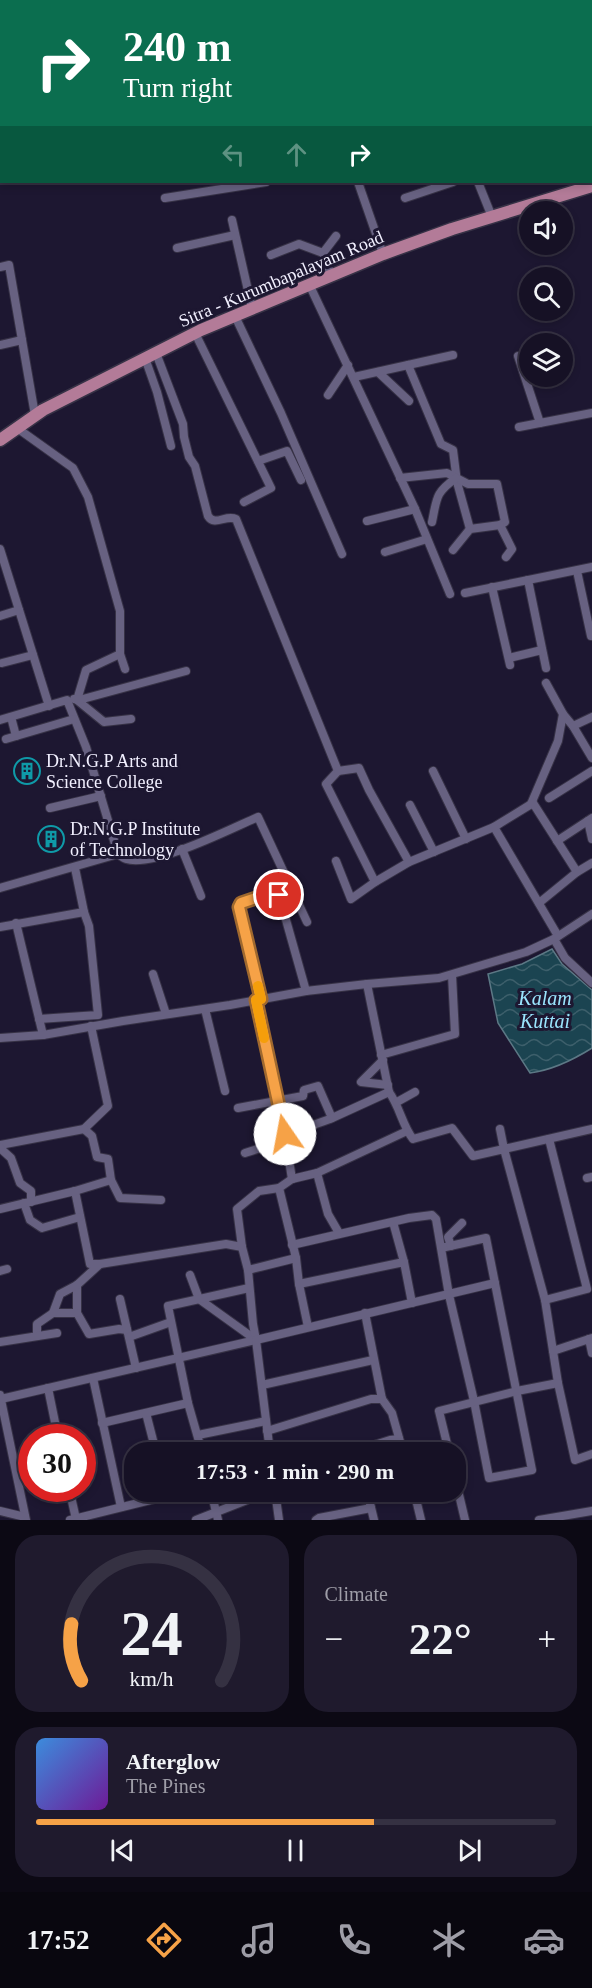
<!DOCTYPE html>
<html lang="en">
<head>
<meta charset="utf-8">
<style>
  body { margin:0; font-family:"Times New Roman",serif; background:#1f1a2d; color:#f1f3f6; height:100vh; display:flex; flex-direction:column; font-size:22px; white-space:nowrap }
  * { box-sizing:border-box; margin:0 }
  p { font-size:20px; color:#9e9da7 }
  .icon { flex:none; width:33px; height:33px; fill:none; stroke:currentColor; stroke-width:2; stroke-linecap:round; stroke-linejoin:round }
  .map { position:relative; height:1520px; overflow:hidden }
  .drawer { display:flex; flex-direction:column; gap:15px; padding:15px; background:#0c0914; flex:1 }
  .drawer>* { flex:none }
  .guide { position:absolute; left:0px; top:0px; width:592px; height:183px; box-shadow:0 3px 9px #0003,0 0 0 2px #353142; background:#0b6e4f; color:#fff; overflow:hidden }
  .fabs { position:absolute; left:519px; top:201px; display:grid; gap:12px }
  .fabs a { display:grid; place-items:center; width:54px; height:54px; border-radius:50%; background:#161125; box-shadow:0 3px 9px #0003,0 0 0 2px #353142; font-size:30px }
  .speed { position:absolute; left:18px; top:1424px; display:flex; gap:12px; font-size:30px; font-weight:700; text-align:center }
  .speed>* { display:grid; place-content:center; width:78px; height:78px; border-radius:50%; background:#161125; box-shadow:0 3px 9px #0003,0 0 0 2px #353142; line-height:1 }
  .speed .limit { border:9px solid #d22; background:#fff; color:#111 }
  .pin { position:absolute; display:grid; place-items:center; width:51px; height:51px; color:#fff; margin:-26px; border:3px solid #fff; border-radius:50%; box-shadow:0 2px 6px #0007 }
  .me { position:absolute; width:66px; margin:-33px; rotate:348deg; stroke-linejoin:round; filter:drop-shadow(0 0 4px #0008) }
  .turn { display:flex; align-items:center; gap:21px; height:126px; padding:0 24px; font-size:27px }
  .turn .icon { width:78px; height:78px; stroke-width:2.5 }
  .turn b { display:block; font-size:42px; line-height:51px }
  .lanes { display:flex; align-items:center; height:57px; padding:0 24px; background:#0003; justify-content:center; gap:30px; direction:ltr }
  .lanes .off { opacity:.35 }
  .big { font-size:45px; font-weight:700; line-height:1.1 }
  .drawer .tile { flex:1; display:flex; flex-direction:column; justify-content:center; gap:9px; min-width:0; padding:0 21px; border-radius:24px; background:#1f1a2d }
  .drawer .dial { align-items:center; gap:0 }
  .dial svg { height:156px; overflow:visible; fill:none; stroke:#353142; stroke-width:7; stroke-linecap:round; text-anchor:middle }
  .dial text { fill:#f1f3f6; stroke:none }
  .song { display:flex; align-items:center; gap:18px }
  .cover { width:72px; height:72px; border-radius:9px; background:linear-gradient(135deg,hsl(210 70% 55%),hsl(280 70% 35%)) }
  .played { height:6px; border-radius:3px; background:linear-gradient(90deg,#f6a247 65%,#353142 65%) }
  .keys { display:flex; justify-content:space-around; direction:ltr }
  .heat { display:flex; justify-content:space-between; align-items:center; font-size:33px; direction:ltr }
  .drawer .tiles { flex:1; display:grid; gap:15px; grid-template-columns:1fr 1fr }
  .tile:last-child { grid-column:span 2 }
  .trip { position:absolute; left:124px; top:1442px; width:342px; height:60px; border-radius:24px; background:#161125; box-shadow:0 3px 9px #0003,0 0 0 2px #353142; font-weight:700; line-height:60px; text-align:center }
  .menu { display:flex; height:96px; justify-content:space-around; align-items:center; background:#09070f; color:#9e9da7 }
  .menu .icon { width:42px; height:42px }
  .menu .active { color:#f6a247 }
  .menu b { font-size:27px; color:#f1f3f6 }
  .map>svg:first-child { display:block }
</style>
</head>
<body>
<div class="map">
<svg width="592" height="1520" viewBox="0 0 592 1520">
  <defs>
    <pattern id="water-waves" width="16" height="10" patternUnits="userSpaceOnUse" patternTransform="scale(1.5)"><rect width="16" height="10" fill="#1b4451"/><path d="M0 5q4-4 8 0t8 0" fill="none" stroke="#3d5f6b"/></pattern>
  </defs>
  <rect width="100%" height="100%" fill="#1d1731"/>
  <path fill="url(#water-waves)" stroke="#5c7885" stroke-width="1.5" d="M552,949L562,964L592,990V1048C573,1060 552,1070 530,1073L498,1023L488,974L522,964Z"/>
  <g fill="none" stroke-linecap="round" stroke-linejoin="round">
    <defs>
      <g id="minor">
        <path d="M37,0V2"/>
        <path d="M169,0L170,2"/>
        <path d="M307,0L308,2"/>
        <path d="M452,0V2"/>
        <path d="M503,0V2"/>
        <path d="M568,0L569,2L577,0"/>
        <path d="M591,41H592"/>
        <path d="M0,108H2"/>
        <path d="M358,182L383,254"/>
        <path d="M478,182L492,217"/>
        <path d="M165,198L266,182"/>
        <path d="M405,198L453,182"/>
        <path d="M232,220L252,308"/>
        <path d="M177,248L235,235"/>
        <path d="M323,253L331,275"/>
        <path d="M271,255L299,244L323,253L336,236"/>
        <path d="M0,267L9,265L35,415"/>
        <path d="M309,284L415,509L450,594"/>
        <path d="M235,316L281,413L342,554"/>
        <path d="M195,333L271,488L244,502"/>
        <path d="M0,345L22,340"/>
        <path d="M156,353L183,424L184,437L189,457L195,466L208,516C215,527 226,514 236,519L338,771L326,784L375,882"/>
        <path d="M518,356L540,423"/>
        <path d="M145,358L157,392L171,446"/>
        <path d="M408,365L441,444L453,450L457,482L470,529"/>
        <path d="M378,372L409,401"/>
        <path d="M354,377L453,355"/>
        <path d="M328,395L348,365"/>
        <path d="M519,427L592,413"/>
        <path d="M17,428L73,468L88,497L120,611V654L125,669"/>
        <path d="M258,461L287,451L301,480"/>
        <path d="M400,478L447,473L468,484H497L505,522L500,525L512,549L506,557"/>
        <path d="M367,521L415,509"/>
        <path d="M432,522C437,498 435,493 456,478"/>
        <path d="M0,549L49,706"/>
        <path d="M453,550L470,529L500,525"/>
        <path d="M385,552L427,539"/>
        <path d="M577,571L591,636"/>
        <path d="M528,580L546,668"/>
        <path d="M492,587L510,665"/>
        <path d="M465,593L592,567"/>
        <path d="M0,616L19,610"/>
        <path d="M120,654L86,670L77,700L104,722L131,719"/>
        <path d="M509,658L542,650"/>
        <path d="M2,663L33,655"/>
        <path d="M74,699L79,700L186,671"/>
        <path d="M563,714L573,726L592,758"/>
        <path d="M11,717L16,736"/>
        <path d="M0,720L67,700L86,747L118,854C119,855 125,859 126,859C154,868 230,829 258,817L307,922"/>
        <path d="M573,726L592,717"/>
        <path d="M6,739L74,719"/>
        <path d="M338,771L359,768L369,790L409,862"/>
        <path d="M433,771L466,839"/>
        <path d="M549,798L592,771"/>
        <path d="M531,804L558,741L563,714L546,683"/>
        <path d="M410,805L434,852"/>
        <path d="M50,808L101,796"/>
        <path d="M588,821L592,839"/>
        <path d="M494,827L558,936"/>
        <path d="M557,841L592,818"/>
        <path d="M182,849L201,896"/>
        <path d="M336,861L351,899L375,882L409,862L494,827L533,803L577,872L592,863"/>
        <path d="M0,888L118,854"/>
        <path d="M539,903L577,872"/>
        <path d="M16,923L43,1035"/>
        <path d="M0,927L84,912"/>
        <path d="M554,939L565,958L592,983"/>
        <path d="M153,974L166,1014"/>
        <path d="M367,984L389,1092C400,1107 402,1125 413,1139L452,1128L473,1156L504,1149L545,1300L558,1383L575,1460L592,1454"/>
        <path d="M261,999L239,907L241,903L274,892L279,895L306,991"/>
        <path d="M256,1000L285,1135L292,1179"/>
        <path d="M205,1009L225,1091"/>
        <path d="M39,1019L98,1015L89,926L84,912L75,868"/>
        <path d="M91,1026L108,1106L84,1129L92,1136L97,1157L108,1159L111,1180L120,1198L161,1200"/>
        <path d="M0,1038L43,1035L123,1021L230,1005L306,991L367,984L439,978L526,952L554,939L592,914"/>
        <path d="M381,1055L455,1034L452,975"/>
        <path d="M383,1060L361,1082L388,1085"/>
        <path d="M397,1102L415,1092"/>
        <path d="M238,1108L303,1096L304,1090L318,1086L332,1118"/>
        <path d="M500,1129L504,1149L592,1129"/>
        <path d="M285,1135L330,1119L389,1092"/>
        <path d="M0,1145L84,1129"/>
        <path d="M0,1148L11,1158L20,1183L31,1191V1202"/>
        <path d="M245,1153L286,1140"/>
        <path d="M317,1173L328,1214L339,1233"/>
        <path d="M587,1178L592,1177"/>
        <path d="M75,1191L90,1264H100"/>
        <path d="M24,1203L30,1220L42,1228L80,1217"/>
        <path d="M0,1209L75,1191L111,1180"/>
        <path d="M393,1222L404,1262"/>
        <path d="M292,1245L409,1218L432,1215L436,1219L449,1295L474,1401L489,1478L532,1470L486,1238L441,1248"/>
        <path d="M451,1246L448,1237L462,1223"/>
        <path d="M248,1270L296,1258"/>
        <path d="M0,1271L7,1269"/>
        <path d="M190,1275L199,1299L256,1340"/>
        <path d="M299,1284L296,1258L279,1188L292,1179L317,1173L407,1131"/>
        <path d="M77,1285V1313L89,1334L119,1329L127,1330"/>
        <path d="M120,1299L136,1368"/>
        <path d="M545,1300L587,1289L549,1139"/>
        <path d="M53,1313H77"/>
        <path d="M365,1313L382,1399L392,1413L403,1452"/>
        <path d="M308,1327L299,1284L404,1262L412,1303"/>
        <path d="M37,1336V1324L53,1313L60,1294L77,1285L100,1264L226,1244L242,1247"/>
        <path d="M129,1337L171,1322"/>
        <path d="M589,1339L592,1353"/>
        <path d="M256,1340L253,1324L248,1270L242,1247L237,1209L259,1191L279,1188"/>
        <path d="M0,1342L57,1333"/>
        <path d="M553,1351L592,1338"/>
        <path d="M93,1378L121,1507"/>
        <path d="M262,1385L373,1360"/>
        <path d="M48,1388L58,1437"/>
        <path d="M0,1395L26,1520"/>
        <path d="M1,1399L256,1340"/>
        <path d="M146,1413L156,1452"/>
        <path d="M102,1423L188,1403"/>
        <path d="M267,1431L371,1399H382"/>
        <path d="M198,1435L266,1421"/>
        <path d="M202,1452L188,1403L168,1306L249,1288"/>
        <path d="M270,1452L256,1340L495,1283"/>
        <path d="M352,1452L390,1440L399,1439"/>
        <path d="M449,1452L439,1411L517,1391L558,1383"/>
        <path d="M456,1482L465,1520"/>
        <path d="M69,1488L76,1519"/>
        <path d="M211,1491L218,1520"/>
        <path d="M275,1491L279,1520"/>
        <path d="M367,1491L374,1520"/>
        <path d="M414,1491L421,1520"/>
        <path d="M0,1511L25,1517"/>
        <path d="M70,1520L187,1491"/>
        <path d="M196,1520L247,1500L258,1491"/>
        <path d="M316,1520L319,1518L371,1508"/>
        <path d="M539,1520L592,1511"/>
      </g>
      <path id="primary" d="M0,440L43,410L201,330L383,254L452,229L592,186"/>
    </defs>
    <use href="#minor" stroke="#373246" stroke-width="10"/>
    <use href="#primary" stroke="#373246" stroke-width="15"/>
    <use href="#minor" stroke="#676181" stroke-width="8"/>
    <use href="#primary" stroke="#b37b98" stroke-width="12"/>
  </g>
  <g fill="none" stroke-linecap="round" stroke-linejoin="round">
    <defs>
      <path id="route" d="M279,895L277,892H274L241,903L239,907L261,999L256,1000L285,1134"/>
    </defs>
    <use href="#route" stroke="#a0692e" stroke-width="15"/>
    <use href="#route" stroke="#f6a247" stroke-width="10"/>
    <path stroke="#f59e0b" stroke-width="10" d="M258,986L261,999L256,1000L264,1038"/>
  </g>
  <defs>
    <symbol id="building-ring" viewBox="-11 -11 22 22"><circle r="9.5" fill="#1d1731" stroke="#0f9aa8" stroke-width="1.5"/><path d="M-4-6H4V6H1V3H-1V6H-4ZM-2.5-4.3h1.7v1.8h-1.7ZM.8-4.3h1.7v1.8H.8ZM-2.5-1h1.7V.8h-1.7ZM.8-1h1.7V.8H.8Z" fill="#0f9aa8"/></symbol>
  </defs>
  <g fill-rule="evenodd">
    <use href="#building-ring" x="12" y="756" width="30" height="30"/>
    <use href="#building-ring" x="36" y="824" width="30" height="30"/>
  </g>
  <g text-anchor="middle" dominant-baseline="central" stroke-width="6" stroke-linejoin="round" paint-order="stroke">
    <g font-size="18" fill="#f2f0ff" stroke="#1d1731">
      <text transform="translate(281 279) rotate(-23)">Sitra - Kurumbapalayam Road</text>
    </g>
    <g font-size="18" fill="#f2f0ff" stroke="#1d1731" text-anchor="start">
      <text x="46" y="761">Dr.N.G.P Arts and<tspan x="46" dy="21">Science College</tspan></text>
      <text x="70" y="829">Dr.N.G.P Institute<tspan x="70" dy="21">of Technology</tspan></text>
    </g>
    <g font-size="20" font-style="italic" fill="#9ae4fd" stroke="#1d1731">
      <text x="545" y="998">Kalam<tspan x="545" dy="23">Kuttai</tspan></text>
    </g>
  </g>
</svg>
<div class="fabs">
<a><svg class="icon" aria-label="sound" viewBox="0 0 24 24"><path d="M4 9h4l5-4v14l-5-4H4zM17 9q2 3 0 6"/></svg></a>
<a><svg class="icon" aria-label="search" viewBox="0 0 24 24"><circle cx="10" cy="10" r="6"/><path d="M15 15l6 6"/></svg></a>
<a><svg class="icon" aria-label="layers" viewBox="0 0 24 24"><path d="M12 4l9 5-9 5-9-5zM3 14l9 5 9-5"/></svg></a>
</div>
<div class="speed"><div class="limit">30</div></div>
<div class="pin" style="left:279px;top:895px;background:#d93025"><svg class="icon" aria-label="arrive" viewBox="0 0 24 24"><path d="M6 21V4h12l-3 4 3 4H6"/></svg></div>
<svg class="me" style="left:285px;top:1134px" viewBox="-20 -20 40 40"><circle r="19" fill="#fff"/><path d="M0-13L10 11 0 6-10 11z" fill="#f6a247"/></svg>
<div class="trip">17:53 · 1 min · 290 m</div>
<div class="guide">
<div class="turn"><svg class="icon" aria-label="right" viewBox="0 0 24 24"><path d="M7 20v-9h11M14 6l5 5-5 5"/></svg><div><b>240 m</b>Turn right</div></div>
<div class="lanes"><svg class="icon off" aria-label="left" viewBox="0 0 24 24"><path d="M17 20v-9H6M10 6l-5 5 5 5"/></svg><svg class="icon off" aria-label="ahead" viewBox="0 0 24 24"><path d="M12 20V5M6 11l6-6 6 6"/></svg><svg class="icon" aria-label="right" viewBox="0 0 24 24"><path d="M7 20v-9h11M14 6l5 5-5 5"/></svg></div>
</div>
</div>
<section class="drawer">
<div class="tiles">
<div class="tile dial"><svg viewBox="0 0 100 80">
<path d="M14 69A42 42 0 1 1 86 69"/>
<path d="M14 69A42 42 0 0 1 9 40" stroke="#f6a247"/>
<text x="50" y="56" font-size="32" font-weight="700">24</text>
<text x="50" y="72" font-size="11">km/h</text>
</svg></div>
<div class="tile"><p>Climate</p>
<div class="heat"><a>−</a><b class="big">22°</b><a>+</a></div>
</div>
<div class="tile">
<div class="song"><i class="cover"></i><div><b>Afterglow</b><p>The Pines</p></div></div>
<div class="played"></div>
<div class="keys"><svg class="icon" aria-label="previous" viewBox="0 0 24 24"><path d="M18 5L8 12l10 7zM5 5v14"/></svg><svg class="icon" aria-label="pause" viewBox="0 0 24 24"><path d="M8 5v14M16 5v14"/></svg><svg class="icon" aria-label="next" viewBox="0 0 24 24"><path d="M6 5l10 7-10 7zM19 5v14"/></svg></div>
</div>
</div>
</section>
<nav class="menu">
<b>17:52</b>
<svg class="icon active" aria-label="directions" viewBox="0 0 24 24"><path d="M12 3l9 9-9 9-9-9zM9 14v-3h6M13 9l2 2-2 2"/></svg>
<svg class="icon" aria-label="music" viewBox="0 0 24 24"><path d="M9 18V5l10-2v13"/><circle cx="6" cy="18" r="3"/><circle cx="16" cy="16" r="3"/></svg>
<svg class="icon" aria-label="phone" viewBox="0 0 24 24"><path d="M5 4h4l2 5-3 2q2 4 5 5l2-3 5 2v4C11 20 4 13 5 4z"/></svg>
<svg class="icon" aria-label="climate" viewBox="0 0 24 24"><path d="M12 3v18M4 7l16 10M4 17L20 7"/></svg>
<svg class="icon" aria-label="car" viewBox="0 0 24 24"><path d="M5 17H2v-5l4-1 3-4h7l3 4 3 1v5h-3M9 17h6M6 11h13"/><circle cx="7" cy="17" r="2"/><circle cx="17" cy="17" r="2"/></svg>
</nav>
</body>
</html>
